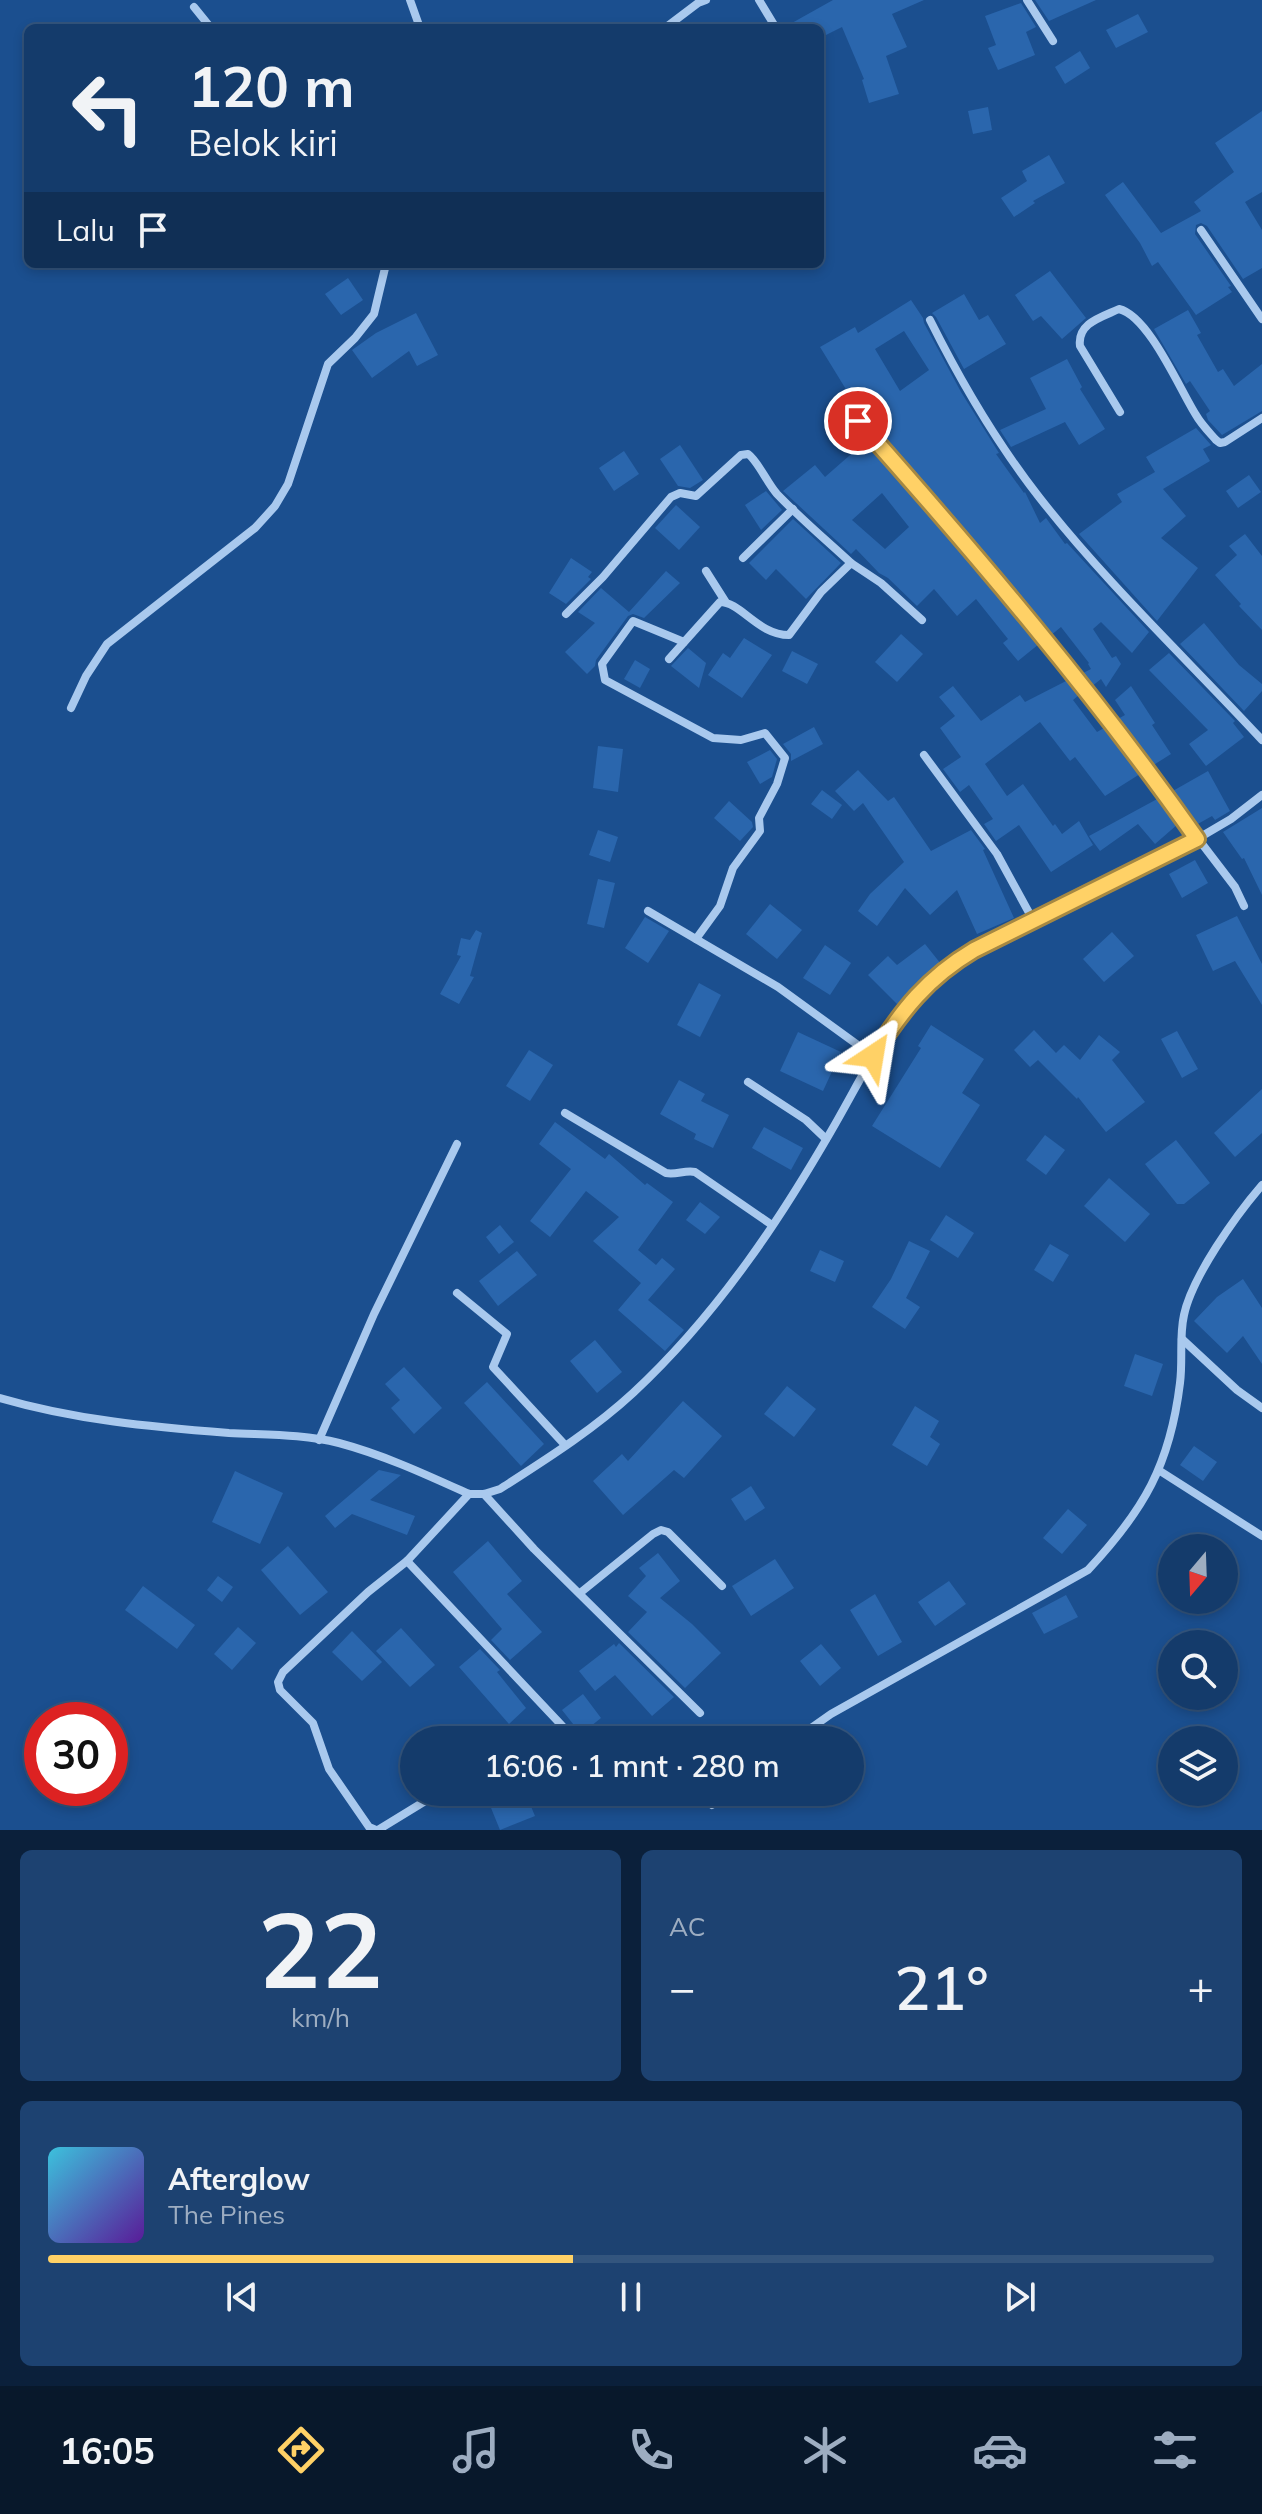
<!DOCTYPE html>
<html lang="id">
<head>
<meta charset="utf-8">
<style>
  body { margin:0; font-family:Mulish,sans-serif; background:#1d4271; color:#f1f3f6; height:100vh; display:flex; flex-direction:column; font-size:30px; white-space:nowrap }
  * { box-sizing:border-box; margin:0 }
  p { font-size:26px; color:#9dadc1 }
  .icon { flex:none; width:44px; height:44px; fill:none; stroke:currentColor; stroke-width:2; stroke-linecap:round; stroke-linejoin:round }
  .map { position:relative; height:1830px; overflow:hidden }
  .panel { display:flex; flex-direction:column; gap:20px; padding:20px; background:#0b203b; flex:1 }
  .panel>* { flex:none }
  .hud { position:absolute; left:24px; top:24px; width:800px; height:244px; border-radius:12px; box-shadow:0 4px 12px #0003,0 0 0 2px #33557e; background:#143b6b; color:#f1f3f6; overflow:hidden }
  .needle { width:52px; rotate:199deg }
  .tools { position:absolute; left:1158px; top:1534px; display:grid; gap:16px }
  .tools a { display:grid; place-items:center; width:80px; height:80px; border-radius:50%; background:#143b6b; box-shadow:0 4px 12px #0003,0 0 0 2px #33557e; font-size:40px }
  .speed { position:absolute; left:24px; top:1702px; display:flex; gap:16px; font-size:40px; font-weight:700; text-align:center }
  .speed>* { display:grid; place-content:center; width:104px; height:104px; border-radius:50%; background:#143b6b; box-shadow:0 4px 12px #0003,0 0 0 2px #33557e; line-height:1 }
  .speed .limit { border:12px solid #d22; background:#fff; color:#111 }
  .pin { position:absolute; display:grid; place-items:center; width:68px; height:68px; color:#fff; margin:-34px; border:4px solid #fff; border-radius:50%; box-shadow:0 2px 8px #0007 }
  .me { position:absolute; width:88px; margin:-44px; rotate:33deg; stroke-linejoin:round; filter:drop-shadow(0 0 6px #0008) }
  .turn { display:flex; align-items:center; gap:28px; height:168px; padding:0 32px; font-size:36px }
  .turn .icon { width:104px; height:104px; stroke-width:2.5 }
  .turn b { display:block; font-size:56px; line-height:68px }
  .then { display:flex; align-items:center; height:76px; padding:0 32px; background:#0003; gap:16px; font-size:30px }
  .big { font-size:60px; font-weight:600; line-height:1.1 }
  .panel .tile { flex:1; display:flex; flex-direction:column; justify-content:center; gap:12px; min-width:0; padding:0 28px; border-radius:12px; background:#1d4271 }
  .panel .dial { align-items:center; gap:0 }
  .dial b { font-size:104px; line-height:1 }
  .song { display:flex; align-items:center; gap:24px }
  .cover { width:96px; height:96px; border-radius:12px; background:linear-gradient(135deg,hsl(190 70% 55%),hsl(270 70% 35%)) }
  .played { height:8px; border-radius:4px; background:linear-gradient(90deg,#ffd166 45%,#33557e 45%) }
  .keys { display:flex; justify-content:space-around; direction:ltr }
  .heat { display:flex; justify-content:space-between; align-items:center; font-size:44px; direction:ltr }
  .panel .tiles { flex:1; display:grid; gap:20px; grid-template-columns:1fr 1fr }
  .tile:last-child { grid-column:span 2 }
  .trip { position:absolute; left:400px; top:1726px; width:464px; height:80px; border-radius:40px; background:#143b6b; box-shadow:0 4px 12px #0003,0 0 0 2px #33557e; font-weight:600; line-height:80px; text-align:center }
  .tab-bar { display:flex; height:128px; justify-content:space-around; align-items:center; background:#08182b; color:#9dadc1 }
  .tab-bar .icon { width:56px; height:56px }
  .tab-bar .on { color:#ffd166 }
  .tab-bar b { font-size:36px; color:#f1f3f6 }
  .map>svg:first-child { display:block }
</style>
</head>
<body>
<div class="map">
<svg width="1262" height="1830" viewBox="0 0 1262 1830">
  <rect width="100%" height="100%" fill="#1b4f8f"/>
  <g fill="#2a66ad" fill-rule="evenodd">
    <path d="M833,0H924L892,14L907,47L886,56L899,94L869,103L862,80L864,79L842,27L820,38V28H783Z"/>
    <path d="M1035,0H1096L1049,21Z"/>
    <path d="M1021,3L1036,27L1026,32L1035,55L998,70L988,48L996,45L985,16Z"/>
    <path d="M1138,14L1148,32L1116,48L1106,30Z"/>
    <path d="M1080,51L1090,68L1065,84L1055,67Z"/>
    <path d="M988,107L992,130L973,134L968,111Z"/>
    <path d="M1262,111V192L1245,202L1262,230V268L1243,279L1207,226L1201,223L1196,225L1195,234L1231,286L1228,287L1232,292L1196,315L1158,262L1152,266L1140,243L1105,195L1123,182L1161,233L1201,211L1194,202L1234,172L1215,143Z"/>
    <path d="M1049,155L1065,183L1033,201L1035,203L1014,217L1001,198L1027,181L1022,171Z"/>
    <path d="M1050,271L1086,318L1062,339L1041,316L1033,321L1015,295Z"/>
    <path d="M348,278L363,300L341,315L325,294Z"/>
    <path d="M964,294L979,320L988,315L1006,344L964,369L936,317L932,313Z"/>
    <path d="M911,300L923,318L924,323L961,392L999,453L996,454L1024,493L1025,492L1040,523L1046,518L1065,544L1067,543L1149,632L1132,653L1101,622L1093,629L1112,658L1116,656L1121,664L1106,687L1101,679L1091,687L1081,674L1091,669L1088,664L1089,663L1061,627L1050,636L876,431L885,424L867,396L855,404L820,347L855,327L858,333ZM904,331L929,370L900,391L875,349Z"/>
    <path d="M1188,310L1201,333L1197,335L1218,372L1223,369L1234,386L1262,364V411L1222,435L1208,420L1206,414L1210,411L1190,381L1186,384L1154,329Z"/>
    <path d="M416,313L438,355L417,366L409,351L372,378L352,350L376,333Z"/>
    <path d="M1067,359L1082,387L1080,389L1105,429L1079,445L1065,422L1011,447L1000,430L1046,409L1030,378Z"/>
    <path d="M1196,428L1211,445L1203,449L1210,461L1163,489L1186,516L1161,538L1198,568L1157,621L1079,534L1122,502L1117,494L1155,472L1146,457Z"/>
    <path d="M866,441L1039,644L1018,661L1003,643L1008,639L976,599L957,616L934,589L917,606L888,578L879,573L856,549L851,554L783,491L815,465L825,477ZM882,493L909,527L885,549L852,520Z"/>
    <path d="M680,445L703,480L690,488L678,486L660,459Z"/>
    <path d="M624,451L639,474L614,491L599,468Z"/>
    <path d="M1249,475L1261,492L1238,508L1226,491Z"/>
    <path d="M766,491L782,510L761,530L745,505Z"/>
    <path d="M676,505L700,527L679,550L655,528Z"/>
    <path d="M793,519L841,563L806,599L776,569L766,580L749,563Z"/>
    <path d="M1245,534L1262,556V630L1239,606L1241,604L1215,575L1237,555L1229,546Z"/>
    <path d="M571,558L592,572L588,577L591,579L566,604L549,593Z"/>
    <path d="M666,571L680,583L644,618L633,614L628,616L596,660L595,666L587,674L565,652L595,623L578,612L601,588L629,612Z"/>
    <path d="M1204,623L1239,665L1262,684V691L1244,711L1180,644Z"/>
    <path d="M901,634L923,654L897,682L875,662Z"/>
    <path d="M744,638L772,655L742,698L708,675L723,653L730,658Z"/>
    <path d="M688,648L706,663L699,688L671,666Z"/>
    <path d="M792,651L818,664L807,684L782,671Z"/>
    <path d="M1169,653L1235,721L1233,723L1244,737L1206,766L1189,744L1208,730L1149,670Z"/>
    <path d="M635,660L650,669L640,688L624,679Z"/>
    <path d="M1068,680L1079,695L1073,700L1097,732L1104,728L1140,774L1105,796L1075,757L1070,761L1040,722L985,764L1007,796L1023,784L1053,826L1055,824L1062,834L1079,821L1093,845L1051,872L1019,825L996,841L984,824L993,819L969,785L960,792L943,769L961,757L940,728L955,716L939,697L953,686L981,721L1020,695L1025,702Z"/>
    <path d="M1131,686L1155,723L1152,725L1171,754L1152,766L1116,720L1125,715L1115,700Z"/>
    <path d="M814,727L823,744L791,761V754L783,744Z"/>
    <path d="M598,746L623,749L618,792L593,788Z"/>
    <path d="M770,750L777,759L772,777L760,784L747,762Z"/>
    <path d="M858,770L888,801L894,797L931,851L971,830L985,849L983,850L1014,918L977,934L957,890L930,915L905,888L877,926L858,911L870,894L904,862L863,803L854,811L835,791Z"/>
    <path d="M1208,771L1230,811L1215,820L1212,816L1196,825L1171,792Z"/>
    <path d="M822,790L842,805L832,819L811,804Z"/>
    <path d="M1159,798L1178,824L1155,844L1138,824L1100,851L1089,836Z"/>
    <path d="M729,801L752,822L753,827L740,841L714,818Z"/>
    <path d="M1262,808V895L1244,858L1242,859L1223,832Z"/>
    <path d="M598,830L618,837L610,862L589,855Z"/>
    <path d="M1195,860L1208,883L1182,898L1169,874Z"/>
    <path d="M598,879L615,883L604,928L587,924Z"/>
    <path d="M770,904L802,930L777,959L746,934Z"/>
    <path d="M1237,916L1262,964V1005L1235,961L1213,971L1196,935Z"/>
    <path d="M645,917L669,931L648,963L625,948Z"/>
    <path d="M476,930L482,933L470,976L474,977L459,1004L440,994L461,956L457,955L461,938L470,940Z"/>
    <path d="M1112,932L1134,956L1104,982L1083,959Z"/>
    <path d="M925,944L941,964L897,1004L868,975L888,956L897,965Z"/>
    <path d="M825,945L851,963L830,995L803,978Z"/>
    <path d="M699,983L721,995L700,1037L677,1025Z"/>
    <path d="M931,1025L984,1059L962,1093L980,1105L940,1168L872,1126L921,1048L918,1046Z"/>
    <path d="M1034,1030L1056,1053L1064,1045L1080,1060L1099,1035L1120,1052L1112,1060L1145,1102L1106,1132L1078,1097L1077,1099L1038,1060L1030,1067L1014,1050Z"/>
    <path d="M1177,1031L1198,1069L1182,1078L1161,1039Z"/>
    <path d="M798,1032L841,1052L823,1091L780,1071Z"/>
    <path d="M529,1050L553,1065L530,1101L506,1086Z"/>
    <path d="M679,1080L705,1094L701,1101L729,1115L713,1148L694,1139L696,1134L660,1114Z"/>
    <path d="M1262,1089V1133L1235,1157L1214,1133Z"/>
    <path d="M555,1122L605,1159L609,1154L645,1185L647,1183L673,1202L638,1250L656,1265L662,1258L675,1269L648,1300L684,1330L665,1351L618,1310L641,1283L593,1241L619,1217L586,1191L550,1237L530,1221L571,1169L539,1144Z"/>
    <path d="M764,1127L803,1148L791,1170L752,1148Z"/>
    <path d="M1045,1135L1065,1150L1046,1175L1026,1160Z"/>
    <path d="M1176,1140L1210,1183L1184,1204H1177L1145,1164Z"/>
    <path d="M1109,1178L1150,1214L1125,1242L1084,1206Z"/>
    <path d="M700,1202L720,1217L705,1234L686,1220Z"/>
    <path d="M946,1215L974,1233L958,1258L930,1240Z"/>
    <path d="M500,1225L514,1242L499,1254L486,1237Z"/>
    <path d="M909,1241L930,1251L906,1298L920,1307L905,1329L872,1307L891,1279Z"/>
    <path d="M1050,1244L1069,1255L1053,1282L1034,1270Z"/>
    <path d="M820,1250L844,1261L835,1282L810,1271Z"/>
    <path d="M517,1251L537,1275L498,1306L479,1281Z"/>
    <path d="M1243,1279L1262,1308V1364L1243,1336L1227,1353L1194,1321L1217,1297Z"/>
    <path d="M595,1340L622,1372L597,1393L570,1361Z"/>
    <path d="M1135,1354L1163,1364L1152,1396L1124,1386Z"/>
    <path d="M404,1367L442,1408L414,1434L391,1408L400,1400L385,1384Z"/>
    <path d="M487,1382L544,1444L521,1466L464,1403Z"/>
    <path d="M787,1386L816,1409L794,1437L764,1414Z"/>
    <path d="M683,1401L722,1436L684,1478L674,1470L623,1515L593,1481L622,1454L628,1461Z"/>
    <path d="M915,1406L939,1421L930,1437L940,1444L927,1466L892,1445Z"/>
    <path d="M1194,1446L1217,1462L1203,1481L1180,1465Z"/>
    <path d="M379,1470L401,1475L370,1500L415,1516L407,1535L352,1514L335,1528L325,1516Z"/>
    <path d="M235,1471L283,1493L260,1544L212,1522Z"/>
    <path d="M751,1486L765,1508L745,1521L731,1499Z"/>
    <path d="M1068,1509L1087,1525L1062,1554L1043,1538Z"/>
    <path d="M488,1541L522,1581L507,1594L542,1632L510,1660L491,1640L502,1629L453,1572Z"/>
    <path d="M288,1546L328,1592L300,1615L261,1570Z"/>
    <path d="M658,1553L680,1581L660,1598L692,1624L721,1653L685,1688L628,1632L647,1612L628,1596L646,1576L639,1568Z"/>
    <path d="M775,1559L794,1588L751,1616L732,1586Z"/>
    <path d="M218,1576L233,1587L222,1602L207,1590Z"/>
    <path d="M949,1581L966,1604L935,1626L918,1602Z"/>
    <path d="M143,1586L195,1625L177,1649L125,1610Z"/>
    <path d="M875,1594L902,1642L878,1656L850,1610Z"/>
    <path d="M1066,1595L1078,1617L1044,1634L1032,1613Z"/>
    <path d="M238,1627L256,1643L232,1670L214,1654Z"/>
    <path d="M401,1628L435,1665L410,1687L376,1651Z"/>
    <path d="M352,1631L382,1662L362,1681L332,1652Z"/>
    <path d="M619,1643L674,1697L652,1716L615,1675L595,1691L579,1671L614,1644L616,1647Z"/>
    <path d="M821,1644L841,1668L820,1686L800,1661Z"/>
    <path d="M480,1649L500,1670L497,1672L526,1708L509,1724L459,1667Z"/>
    <path d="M583,1694L601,1718L581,1734L562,1710Z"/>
    <path d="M517,1792H525L535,1816L500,1830L489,1803Z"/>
  </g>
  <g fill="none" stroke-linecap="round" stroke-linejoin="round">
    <g stroke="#a9c9ee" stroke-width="8">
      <path d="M410,0L420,28"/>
      <path d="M759,0L776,28"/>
      <path d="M1027,0L1053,41"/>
      <path d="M194,7L211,28"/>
      <path d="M665,28L698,3L706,0"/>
      <path d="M1201,230L1262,319"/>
      <path d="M930,320C961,382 996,442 1039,497C1107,584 1187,659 1262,740"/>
      <path d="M1120,412L1080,346C1077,323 1102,317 1119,309C1149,316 1180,390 1196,415C1201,424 1209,432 1216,440L1220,443L1225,442L1262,418"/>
      <path d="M858,421L961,539L1067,667L1235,887L1244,906"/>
      <path d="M743,558L793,509"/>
      <path d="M706,571L725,601"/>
      <path d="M566,614L603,577L671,497L680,493L696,496L741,455L748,454C758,461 767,483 777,494C800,518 826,540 851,563"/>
      <path d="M684,642L633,621L602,664L605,680L713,738L741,740L765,733L785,758L777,784L759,818L760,831L733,868L720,906L696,939"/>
      <path d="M669,659L720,602C741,602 758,635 789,635L821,592L851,563L881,583L922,620"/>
      <path d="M71,708L86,676L107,644L255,528L275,506L288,484L328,364L355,338L374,314L386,264"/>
      <path d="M924,755L997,854L1033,920"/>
      <path d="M648,911L778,987L873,1056"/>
      <path d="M748,1082L806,1120L826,1139"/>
      <path d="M565,1113L666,1173C676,1175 685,1170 695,1172L772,1225"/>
      <path d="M457,1293L507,1334L493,1367L565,1445"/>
      <path d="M1182,1339L1237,1390L1262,1408"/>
      <path d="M0,1398C75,1420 152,1427 229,1433C265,1435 303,1434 339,1443C384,1455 427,1475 469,1494H484L500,1489C545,1460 593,1430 633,1393C675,1354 714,1308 748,1261C778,1220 805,1176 830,1133C874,1058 896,996 974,950L1197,839L1231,819L1262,795"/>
      <path d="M319,1440L374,1314L457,1144"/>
      <path d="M1160,1471L1262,1536"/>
      <path d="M484,1494L534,1549L700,1713"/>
      <path d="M407,1561L567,1731"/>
      <path d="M580,1593L653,1534L661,1530L668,1532L722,1586"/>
      <path d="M794,1740L831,1714L1088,1570C1144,1510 1170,1465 1180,1383C1183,1360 1179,1337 1184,1315C1192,1277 1236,1215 1262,1185"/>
      <path d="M712,1805L728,1792"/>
      <path d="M376,1830L369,1827L329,1769L313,1723L280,1690L278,1682L283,1672L368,1592L407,1561L469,1494"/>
      <path d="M378,1830L440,1792"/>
    </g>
  </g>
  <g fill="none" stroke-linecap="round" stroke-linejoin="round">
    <defs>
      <path id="route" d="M858,421C977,555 1094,693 1197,839L974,950C927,978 902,1010 873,1056"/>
    </defs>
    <use href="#route" stroke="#a68842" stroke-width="20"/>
    <use href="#route" stroke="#ffd166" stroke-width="14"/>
  </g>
</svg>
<div class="tools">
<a><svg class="needle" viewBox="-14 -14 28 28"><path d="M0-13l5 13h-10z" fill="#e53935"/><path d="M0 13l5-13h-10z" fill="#9dadc1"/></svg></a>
<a><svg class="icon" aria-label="search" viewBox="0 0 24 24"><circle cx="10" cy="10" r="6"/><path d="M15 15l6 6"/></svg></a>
<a><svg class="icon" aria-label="layers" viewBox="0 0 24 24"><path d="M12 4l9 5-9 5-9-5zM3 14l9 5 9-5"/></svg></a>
</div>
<div class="speed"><div class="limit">30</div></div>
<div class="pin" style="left:858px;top:421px;background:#d93025"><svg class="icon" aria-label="arrive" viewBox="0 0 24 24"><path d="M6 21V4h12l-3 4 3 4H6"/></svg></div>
<svg class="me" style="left:873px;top:1056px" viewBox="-20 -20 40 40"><path d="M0-17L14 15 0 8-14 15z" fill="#ffd166" stroke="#fff" stroke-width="4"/></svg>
<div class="trip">16:06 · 1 mnt · 280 m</div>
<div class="hud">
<div class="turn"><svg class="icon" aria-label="left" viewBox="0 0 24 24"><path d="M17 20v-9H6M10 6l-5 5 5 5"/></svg><div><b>120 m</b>Belok kiri</div></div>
<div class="then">Lalu<svg class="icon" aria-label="arrive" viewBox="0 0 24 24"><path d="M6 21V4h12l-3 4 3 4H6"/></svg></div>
</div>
</div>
<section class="panel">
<div class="tiles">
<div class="tile dial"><b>22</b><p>km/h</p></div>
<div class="tile"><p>AC</p>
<div class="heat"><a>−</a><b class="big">21°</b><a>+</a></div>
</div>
<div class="tile">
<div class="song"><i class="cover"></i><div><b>Afterglow</b><p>The Pines</p></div></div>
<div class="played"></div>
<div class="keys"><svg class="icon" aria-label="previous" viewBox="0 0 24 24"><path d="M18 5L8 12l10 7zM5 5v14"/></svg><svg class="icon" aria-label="pause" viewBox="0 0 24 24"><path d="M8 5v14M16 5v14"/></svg><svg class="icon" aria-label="next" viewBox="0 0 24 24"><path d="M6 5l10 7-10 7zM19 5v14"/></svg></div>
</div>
</div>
</section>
<nav class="tab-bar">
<b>16:05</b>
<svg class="icon on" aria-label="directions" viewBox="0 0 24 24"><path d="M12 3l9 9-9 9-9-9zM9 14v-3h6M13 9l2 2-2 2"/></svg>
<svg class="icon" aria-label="music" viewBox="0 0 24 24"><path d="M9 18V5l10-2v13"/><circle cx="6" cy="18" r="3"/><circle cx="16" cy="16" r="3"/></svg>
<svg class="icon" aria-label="phone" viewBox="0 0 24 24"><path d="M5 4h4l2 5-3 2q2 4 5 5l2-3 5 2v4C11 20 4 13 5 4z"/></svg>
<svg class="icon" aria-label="climate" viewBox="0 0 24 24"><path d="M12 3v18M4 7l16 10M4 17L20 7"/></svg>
<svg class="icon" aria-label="car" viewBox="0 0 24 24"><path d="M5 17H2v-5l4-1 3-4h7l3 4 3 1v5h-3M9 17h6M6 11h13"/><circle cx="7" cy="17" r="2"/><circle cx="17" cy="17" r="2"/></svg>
<svg class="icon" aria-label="filters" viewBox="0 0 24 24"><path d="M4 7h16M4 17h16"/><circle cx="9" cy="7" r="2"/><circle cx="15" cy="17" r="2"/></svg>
</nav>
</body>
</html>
